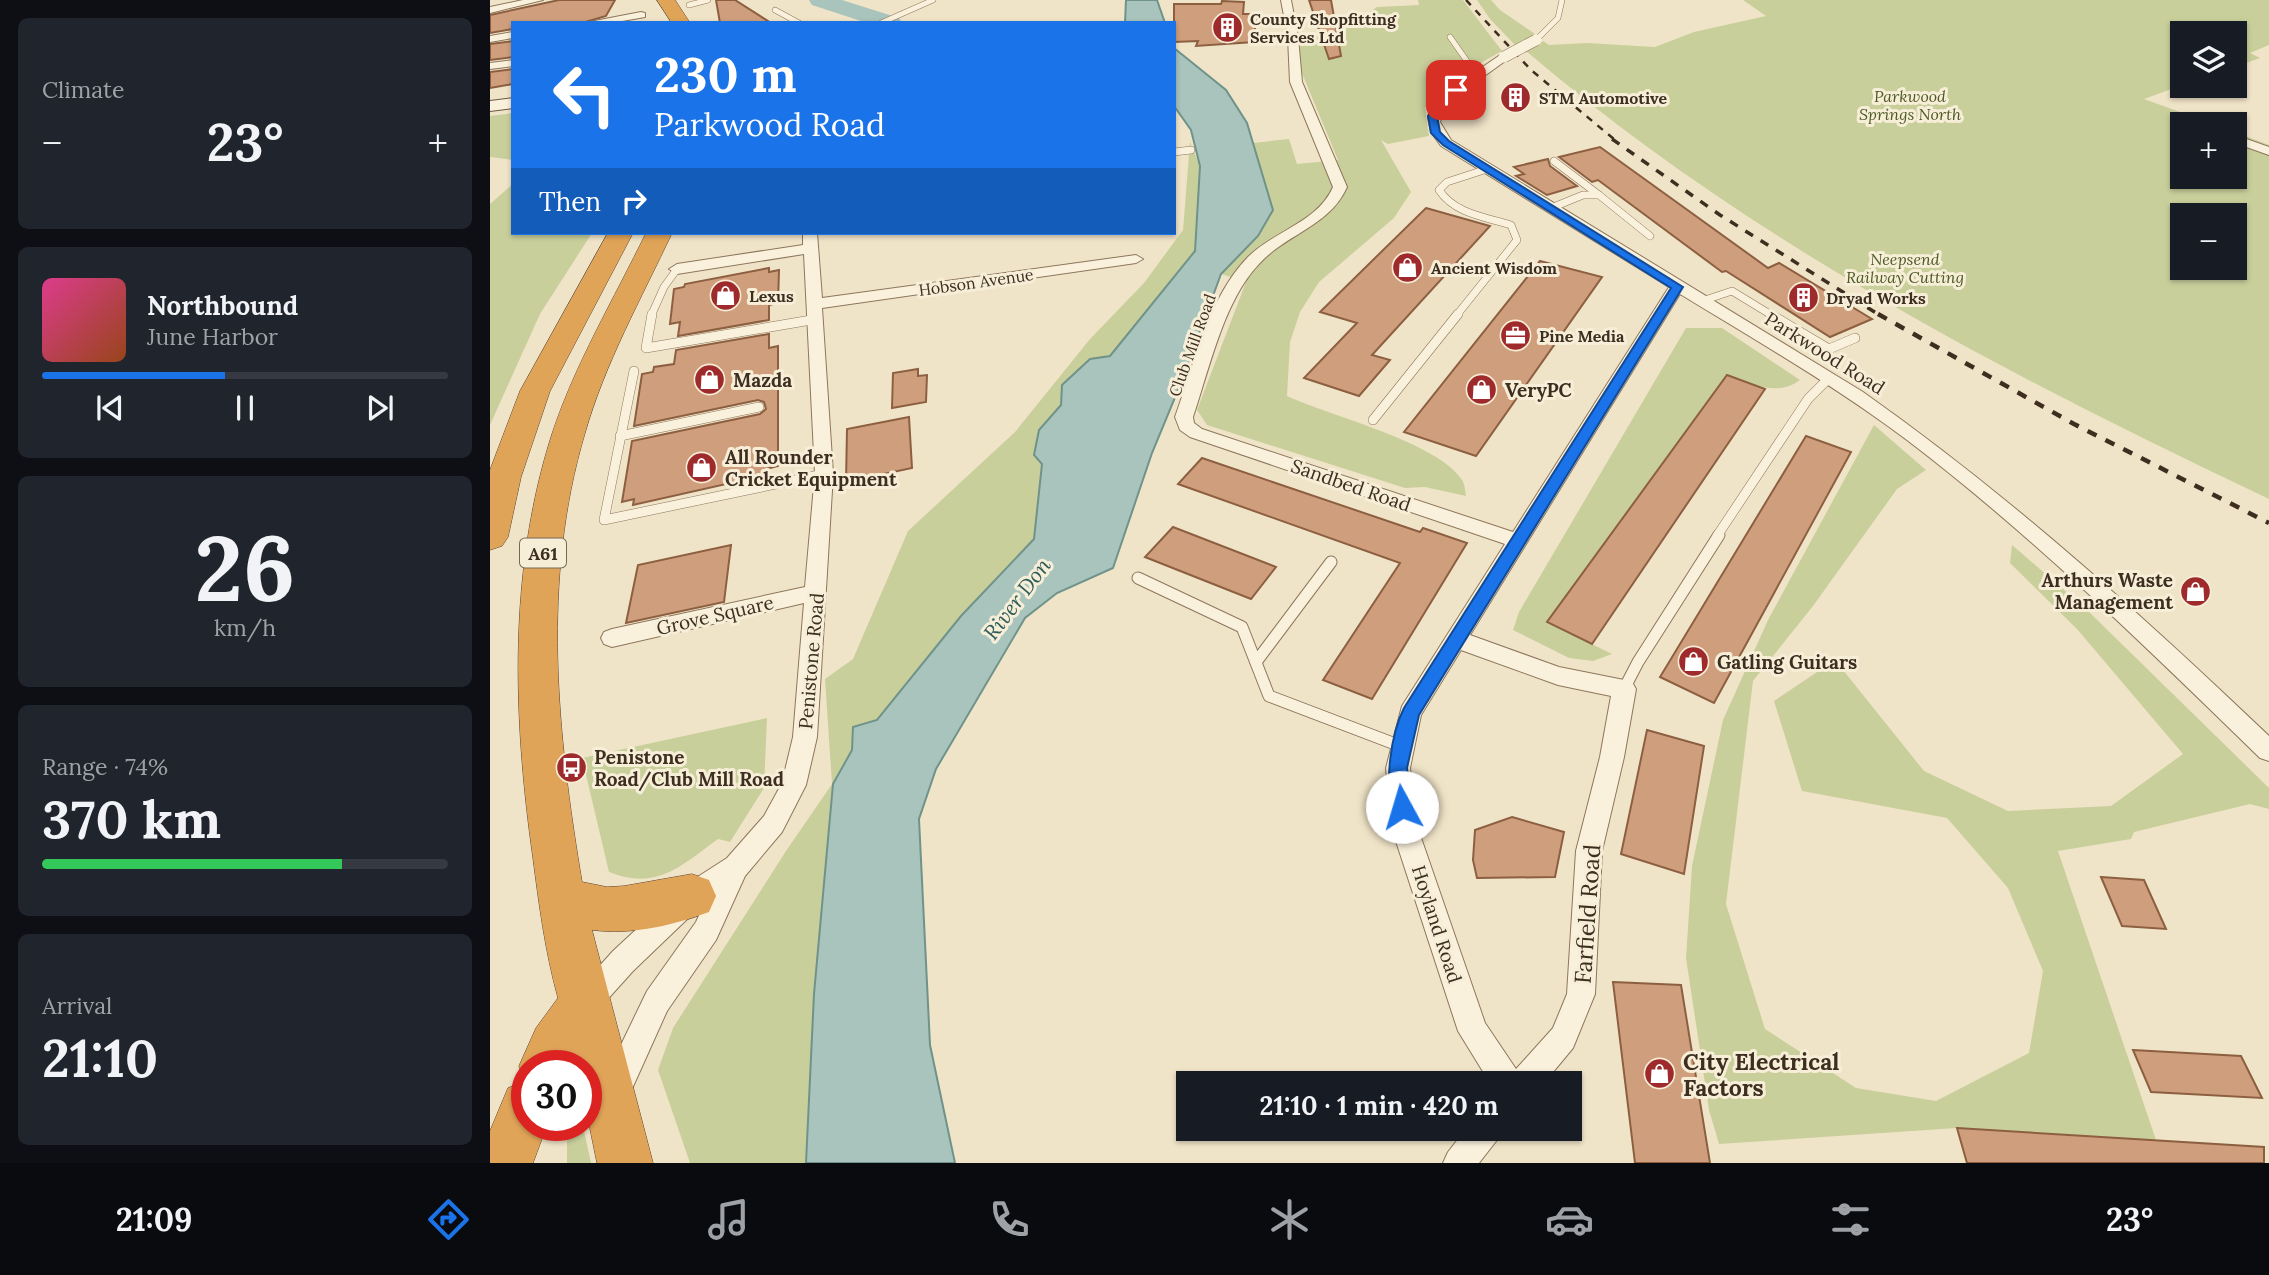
<!DOCTYPE html>
<html lang="en">
<head>
<meta charset="utf-8">
<style>
  body { margin:0; font-family:Lora,serif; background:#20242c; color:#f1f3f6; height:100vh; display:flex; flex-direction:column; font-size:26px; white-space:nowrap }
  * { box-sizing:border-box; margin:0 }
  p { font-size:23px; color:#9ea1a6 }
  .icon { flex:none; width:38px; height:38px; fill:none; stroke:currentColor; stroke-width:2; stroke-linecap:round; stroke-linejoin:round }
  .map { position:relative; flex:1; overflow:hidden }
  .sheet { display:flex; flex-direction:column; gap:18px; padding:18px; background:#0d0f14; width:490px }
  .sheet>* { flex:none }
  .banner { position:absolute; left:21px; top:21px; width:665px; height:214px; border-radius:0px; box-shadow:0 2px 5px #0004; background:#1a73e8; color:#fff; overflow:hidden }
  .fabs { position:absolute; left:1680px; top:21px; display:grid; gap:14px }
  .fabs a { display:grid; place-items:center; width:77px; height:77px; border-radius:0px; background:#171b24; box-shadow:0 2px 5px #0004; font-size:35px }
  .speed { position:absolute; left:21px; top:1050px; display:flex; gap:14px; font-size:35px; font-weight:700; text-align:center }
  .speed>* { display:grid; place-content:center; width:91px; height:91px; border-radius:50%; background:#171b24; box-shadow:0 2px 5px #0004; line-height:1 }
  .speed .limit { border:10px solid #d22; background:#fff; color:#111 }
  .pin { position:absolute; display:grid; place-items:center; width:60px; height:60px; color:#fff; margin:-30px; border-radius:14px; box-shadow:0 4px 10px #0006 }
  .me { position:absolute; width:77px; margin:-38px; rotate:354deg; stroke-linejoin:round; filter:drop-shadow(0 0 5px #0008) }
  .turn { display:flex; align-items:center; gap:24px; height:147px; padding:0 28px; font-size:32px }
  .turn .icon { width:91px; height:91px; stroke-width:2.5 }
  .turn b { display:block; font-size:49px; line-height:60px }
  .then { display:flex; align-items:center; height:66px; padding:0 28px; background:#0003; gap:14px; font-size:26px }
  .big { font-size:52px; font-weight:700; line-height:1.1 }
  .sheet .card { flex:1; display:flex; flex-direction:column; justify-content:center; gap:10px; min-width:0; padding:0 24px; border-radius:10px; background:#20242c }
  .sheet .dial { align-items:center; gap:0 }
  .dial b { font-size:91px; line-height:1 }
  .song { display:flex; align-items:center; gap:21px }
  .cover { width:84px; height:84px; border-radius:10px; background:linear-gradient(135deg,hsl(330 70% 55%),hsl(20 70% 35%)) }
  .played { height:7px; border-radius:4px; background:linear-gradient(90deg,#1a73e8 45%,#363941 45%) }
  .keys { display:flex; justify-content:space-around; direction:ltr }
  .heat { display:flex; justify-content:space-between; align-items:center; font-size:38px; direction:ltr }
  .charge { height:10px; border-radius:5px; background:linear-gradient(90deg,#34c759 74%,#363941 0) }
  .trip { position:absolute; left:686px; top:1071px; width:406px; height:70px; border-radius:0px; background:#171b24; box-shadow:0 2px 5px #0004; font-weight:700; line-height:70px; text-align:center }
  .tabs { display:flex; height:112px; justify-content:space-around; align-items:center; background:#090b0e; color:#9ea1a6 }
  .tabs .icon { width:49px; height:49px }
  .tabs .active { color:#1a73e8 }
  .tabs b { font-size:32px; color:#f1f3f6 }
  main { display:flex; flex:1; min-height:0 }
  .map>svg:first-child { display:block }
</style>
</head>
<body>
<main>
<section class="sheet">
<div class="card"><p>Climate</p>
<div class="heat"><a>−</a><b class="big">23°</b><a>+</a></div>
</div>
<div class="card">
<div class="song"><i class="cover"></i><div><b>Northbound</b><p>June Harbor</p></div></div>
<div class="played"></div>
<div class="keys"><svg class="icon" aria-label="previous" viewBox="0 0 24 24"><path d="M18 5L8 12l10 7zM5 5v14"/></svg><svg class="icon" aria-label="pause" viewBox="0 0 24 24"><path d="M8 5v14M16 5v14"/></svg><svg class="icon" aria-label="next" viewBox="0 0 24 24"><path d="M6 5l10 7-10 7zM19 5v14"/></svg></div>
</div>
<div class="card dial"><b>26</b><p>km/h</p></div>
<div class="card"><p>Range · 74%</p><b class="big">370 km</b><div class="charge"></div></div>
<div class="card"><p>Arrival</p><b class="big">21:10</b></div>
</section>
<div class="map">
<svg width="1779" height="1163" viewBox="0 0 1779 1163">
  <rect width="100%" height="100%" fill="#f0e4c8"/>
  <g fill="#c9cf9b" fill-rule="evenodd">
    <path d="M928,0H973L1012,51L962,79L935,108L939,136L898,144L891,140L921,192L904,218L829,282L810,312L800,342L797,396C840,416 948,442 972,480C975,484 975,491 976,496L935,487L915,488L717,425L707,410L756,282L731,274L768,236L783,210L763,143L799,139L807,164L848,160L809,66V37L844,36L887,7L929,5Z"/>
    <path d="M987,0H1001L1010,10L1045,34L1025,45L1000,19Z"/>
    <path d="M1253,0H1779V45L1760,53L1770,58L1745,67V33H1692V85L1654,99L1723,124H1692V177H1745V132L1779,145V499C1517,375 1257,240 1036,51L1053,41L1059,45L1097,43L1165,47L1204,32L1276,16ZM1692,215H1745V268H1692Z"/>
    <path d="M23,113V160L0,157V116Z"/>
    <path d="M700,142L710,166L705,251L620,356L600,359L572,385L571,405L549,430L544,454L552,464L544,539L471,616L387,720L363,727V750L343,785L324,994L316,1163H200L168,1070L183,1028L296,851L342,784L335,679L363,659L418,531L525,432L600,339L654,283L693,230Z"/>
    <path d="M23,184V233H102L50,314L0,425V204Z"/>
    <path d="M1196,328H1232L1310,380C1288,397 1261,384 1237,375L1057,622L1122,654L1103,661L1079,658L1023,630L1029,612Z"/>
    <path d="M1384,425L1436,470L1407,489L1323,606L1263,681L1236,904L1275,1029L1366,1088L1446,1101L1539,1053L1553,971L1518,888L1457,818L1312,791L1284,701L1345,660L1434,771L1518,811L1621,806L1693,754L1587,629L1520,563L1522,545L1595,608L1779,788V809L1760,804L1644,832L1641,839L1568,851L1666,1140L1467,1128L1229,1144L1219,1110L1196,958L1202,866L1233,720L1278,620Z"/>
    <path d="M277,718L274,788L240,842L228,839C191,866 167,891 119,872L92,758Z"/>
    <path d="M94,1131L101,1163H77V1138Z"/>
  </g>
  <g fill="#a9c4bc" stroke="#6f938a" stroke-width="2">
    <path d="M636,0H667L675,23H635Z"/>
    <path d="M684,48L736,90L757,123L783,210L768,236L731,274L691,383L662,453L623,568L567,593L535,618L446,769L429,819L440,1045L465,1163H316L324,994L343,784L362,750L363,727L387,720L471,616L544,539L552,464L544,455L549,430L571,405L572,385L600,359L620,356L705,251L710,166L701,130L684,106Z"/>
  </g>
  <g fill="none" stroke-linecap="round" stroke-linejoin="round">
    <path fill="#a9c4bc" fill-rule="evenodd" d="M319,0H352L409,18L412,23H377L322,5Z"/>
  </g>
  <g fill="#cf9f7d" stroke="#8d5f41" stroke-width="2">
    <path d="M69,0H125L116,16L92,23H23V29L0,33V15Z"/>
    <path d="M226,0H245L281,23H230Z"/>
    <path d="M819,0H841L851,56L839,59Z"/>
    <path d="M732,1L754,2L753,14H766L764,42L706,46L708,41L684,42V4H731Z"/>
    <path d="M23,41V57L0,60V44Z"/>
    <path d="M23,69V84L0,88V72Z"/>
    <path d="M1110,147L1278,268L1289,263L1382,319L1340,337L1236,271L1232,272L1108,180L1102,182L1069,157Z"/>
    <path d="M1058,159L1060,166L1087,186L1057,195L1026,176L1034,174L1024,167Z"/>
    <path d="M936,208L1000,226L882,355L900,360L869,396L814,378L867,323L830,312Z"/>
    <path d="M1050,261L1112,277L986,456L914,432Z"/>
    <path d="M279,268V272L289,270L288,303L279,305V320L188,336L190,322L180,324L184,289L194,287L195,284Z"/>
    <path d="M279,334V348L288,346V466L276,469V475L143,505L144,499L132,502L142,441L270,414L276,409L274,402L268,400L144,426L152,374L163,372L164,367L184,364L186,350Z"/>
    <path d="M428,369V376L437,375L436,402L402,408L403,373Z"/>
    <path d="M1237,375L1275,389L1102,644L1057,622Z"/>
    <path d="M419,417L422,468L356,482L357,429Z"/>
    <path d="M1316,436L1361,452L1224,703L1170,677Z"/>
    <path d="M712,458L930,532L933,528L977,543L882,699L833,680L910,563L688,484Z"/>
    <path d="M683,527L786,567L761,599L655,557Z"/>
    <path d="M241,545L234,602L136,623L148,565Z"/>
    <path d="M1157,730L1214,746L1194,874L1131,854Z"/>
    <path d="M1022,817L1074,832L1065,877L987,878L983,860L985,830Z"/>
    <path d="M1611,877L1654,880L1676,929L1632,926Z"/>
    <path d="M1123,982L1191,985L1220,1163H1145Z"/>
    <path d="M1643,1050L1751,1056L1772,1098L1661,1092Z"/>
    <path d="M1467,1128L1774,1147V1163H1477Z"/>
  </g>
  <g fill="none" stroke-linecap="round" stroke-linejoin="round">
    <defs>
      <g id="lane-far3">
        <path d="M199,5L218,0"/>
        <path d="M285,10L309,23"/>
        <path d="M391,23L443,0"/>
        <path d="M960,37L979,64L996,70"/>
        <path d="M1046,40L1068,18L1072,0"/>
      </g>
      <g id="lane-far2">
        <path d="M684,152L701,150"/>
        <path d="M1064,161L1109,195"/>
        <path d="M1061,208L1093,195H1109L1160,236"/>
        <path d="M1212,301L1242,291L1283,316"/>
        <path d="M161,316L174,287L187,269"/>
        <path d="M966,316L1027,240L1021,225C995,217 965,214 949,190L957,182L997,169"/>
      </g>
      <g id="lane-far1">
        <path d="M162,314L156,348L327,319"/>
        <path d="M1280,314L1339,349L1365,338"/>
        <path d="M144,371L114,520L334,474"/>
        <path d="M883,420L968,314"/>
        <path d="M130,436L269,407"/>
        <path d="M1227,536L1318,399L1339,378"/>
      </g>
      <g id="lane">
        <path d="M648,578L752,627L779,696L913,747"/>
        <path d="M766,662L841,562"/>
        <path d="M1134,689L1148,662L1229,535"/>
      </g>
      <g id="street">
        <path d="M33,0H53L0,13V7Z"/>
        <path d="M791,0H801L808,37L812,82L857,187C840,226 796,234 769,264C734,300 719,370 703,417L704,423L712,429L1023,532L1179,287L951,146L941,132L938,117L949,97L1010,55H1018V59L957,103L950,122L961,140L1373,392C1519,495 1650,613 1779,736V761L1770,758C1657,648 1543,536 1417,440C1345,386 1267,341 1190,294L980,635L1069,667L1134,680L1142,682L1146,689L1134,757L1112,851L1105,994L1083,1048L1054,1083H1000L968,1031L901,826L896,768L912,706L1015,544L700,437L690,430L685,417C704,365 718,298 758,257C784,231 828,222 843,187L800,82L798,37ZM971,650L1068,685L1121,696L1110,757L1086,851L1077,994L1063,1028L1026,1069L995,1023L927,826L920,768L931,715Z"/>
        <path d="M151,12L155,13V17L121,23H94Z"/>
        <path d="M23,32V38L0,42V36Z"/>
        <path d="M23,60V66L0,69V63Z"/>
        <path d="M1745,135L1779,147V155L1745,143Z"/>
        <path d="M313,233H327L332,298L646,255L653,259L646,263L332,308L343,474L327,737L316,785L292,832L255,876L226,940L177,1011L137,1100L126,1104L115,1100L111,1089L115,1078L157,991L206,922L215,902L143,971L107,1011L97,1015L87,1011L83,1001L87,991L123,951L192,887L237,858L274,816L292,783L303,737L314,603L122,647L114,644L111,638L114,632L122,629L315,587L325,474L314,254L187,274L179,269L187,264L313,245Z"/>
        <path d="M976,1129H1012L1007,1140L989,1163H953L958,1152Z"/>
      </g>
      <path id="secondary" d="M23,98V108L0,111V101Z"/>
      <g id="highway">
        <path d="M167,0H185L200,23H182Z"/>
        <path d="M118,233H143L60,391L31,477L18,537L12,546L0,550V470L30,391Z"/>
        <path d="M156,233H182C151,299 115,363 95,433C51,580 67,733 92,882L117,887L134,886L202,874L219,880L226,896L219,912C182,926 141,935 102,930L163,1163H107L96,1109V1066H86L85,1061L82,1066H37V1125H57L43,1163H0V1131L18,1088L35,1081L29,1066L46,1028L68,998C55,951 49,904 43,858C23,717 18,571 62,434C85,364 124,299 156,233Z"/>
      </g>
    </defs>
    <use href="#lane-far3" stroke="#8d765c" stroke-width="6"/>
    <use href="#lane-far2" stroke="#8d765c" stroke-width="8"/>
    <use href="#lane-far1" stroke="#8d765c" stroke-width="10"/>
    <use href="#lane" stroke="#8d765c" stroke-width="13"/>
    <use href="#street" stroke="#8d765c" stroke-width="2"/>
    <use href="#secondary" stroke="#6f573f" stroke-width="2"/>
    <use href="#highway" stroke="#5b4430" stroke-width="1"/>
    <use href="#lane-far3" stroke="#faf1dc" stroke-width="5"/>
    <use href="#lane-far2" stroke="#faf1dc" stroke-width="7"/>
    <use href="#lane-far1" stroke="#faf1dc" stroke-width="9"/>
    <use href="#lane" stroke="#faf1dc" stroke-width="11"/>
    <use href="#street" fill="#faf1dc" fill-rule="evenodd"/>
    <use href="#secondary" fill="#faf1dc" fill-rule="evenodd"/>
    <use href="#highway" fill="#e0a458" fill-rule="evenodd"/>
    <path stroke="#3d2e20" stroke-width="2.5" stroke-dasharray="7 7" stroke-linecap="butt" d="M976,0L1041,70L1125,140"/>
    <path stroke="#3d2e20" stroke-width="3.5" stroke-dasharray="9 9" stroke-linecap="butt" d="M1122,139L1230,215L1391,316"/>
    <path stroke="#3d2e20" stroke-width="4.5" stroke-dasharray="10 10" stroke-linecap="butt" d="M1388,314L1584,424L1779,523"/>
    <defs>
      <path id="street-bridge" d="M1014,57L1046,40"/>
    </defs>
    <use href="#street-bridge" stroke="#8d765c" stroke-width="12" stroke-linecap="butt"/>
    <use href="#street-bridge" stroke="#faf1dc" stroke-width="11"/>
  </g>
  <path fill="#1a73e8" stroke="#114b97" stroke-width="2" d="M963,88L971,90L956,102L947,116L950,132L959,141L1193,287L929,715L917,768L922,807L919,813L912,815L905,813C893,786 901,734 914,708L1181,288L953,145L941,133L938,116L950,98Z"/>
  <defs>
    <symbol id="building-disc" viewBox="-11 -11 22 22"><circle r="9.5" fill="#9e2a2b" stroke="#f7eed8"/><path d="M-4-6H4V6H1V3H-1V6H-4ZM-2.5-4.3h1.7v1.8h-1.7ZM.8-4.3h1.7v1.8H.8ZM-2.5-1h1.7V.8h-1.7ZM.8-1h1.7V.8H.8Z" fill="#fff"/></symbol>
    <symbol id="shop-disc" viewBox="-11 -11 22 22"><circle r="9.5" fill="#9e2a2b" stroke="#f7eed8"/><path d="M-5-2.5h2.3a2.7 3.5 0 0 1 5.4 0H5L5.5 6h-11ZM-1.5-2.5h3a1.5 2.3 0 0 0-3 0Z" fill="#fff"/></symbol>
    <symbol id="office-disc" viewBox="-11 -11 22 22"><circle r="9.5" fill="#9e2a2b" stroke="#f7eed8"/><path d="M-6-3h4V-5.5h4V-3h4V5H-6ZM-1-4.5V-3h2v-1.5ZM-6 0V1H6V0Z" fill="#fff"/></symbol>
    <symbol id="bus-disc" viewBox="-11 -11 22 22"><circle r="9.5" fill="#9e2a2b" stroke="#f7eed8"/><path d="M-5-6H5V4H4V6H2V4H-2V6H-4V4H-5ZM-3.5-4V0h7V-4ZM-3.5 1.2v1.5H-2V1.2ZM2 1.2v1.5H3.5V1.2Z" fill="#fff"/></symbol>
  </defs>
  <g fill-rule="evenodd">
    <use href="#building-disc" x="720" y="10" width="35" height="35"/>
    <use href="#building-disc" x="1008" y="80" width="35" height="35"/>
    <use href="#shop-disc" x="900" y="250" width="35" height="35"/>
    <use href="#shop-disc" x="218" y="278" width="35" height="35"/>
    <use href="#building-disc" x="1296" y="280" width="35" height="35"/>
    <use href="#office-disc" x="1008" y="318" width="35" height="35"/>
    <use href="#shop-disc" x="202" y="362" width="35" height="35"/>
    <use href="#shop-disc" x="974" y="372" width="35" height="35"/>
    <use href="#shop-disc" x="194" y="450" width="35" height="35"/>
    <use href="#shop-disc" x="1688" y="574" width="35" height="35"/>
    <use href="#shop-disc" x="1186" y="644" width="35" height="35"/>
    <use href="#bus-disc" x="64" y="750" width="35" height="35"/>
    <use href="#shop-disc" x="1152" y="1056" width="35" height="35"/>
  </g>
  <g text-anchor="middle" dominant-baseline="central" stroke-width="6" stroke-linejoin="round" paint-order="stroke">
    <g font-size="16" font-weight="bold" fill="#3d2e20" stroke="#f7eed8" text-anchor="start">
      <text x="760" y="19">County Shopfitting<tspan x="760" dy="18">Services Ltd</tspan></text>
      <text x="1049" y="98">STM Automotive</text>
      <text x="941" y="268">Ancient Wisdom</text>
      <text x="259" y="296">Lexus</text>
      <text x="1336" y="298">Dryad Works</text>
      <text x="1049" y="336">Pine Media</text>
    </g>
    <g font-size="16" font-style="italic" fill="#4d5a26" stroke="#f7eed8">
      <text x="1420" y="96">Parkwood<tspan x="1420" dy="18">Springs North</tspan></text>
      <text x="1415" y="259">Neepsend<tspan x="1415" dy="18">Railway Cutting</tspan></text>
    </g>
    <g font-size="16" fill="#3d2e20" stroke="#f7eed8">
      <text transform="translate(486 282) rotate(-8)">Hobson Avenue</text>
      <text transform="translate(702 345) rotate(-70)">Club Mill Road</text>
    </g>
    <rect fill="#f7eed8" stroke="#756857" stroke-width="2" x="30" y="538.5" width="46" height="29" rx="5"/>
    <g font-size="18" font-weight="bold" fill="#3d2e20">
      <text x="53" y="553">A61</text>
    </g>
    <g font-size="19" fill="#3d2e20" stroke="#f7eed8">
      <text transform="translate(1335 353) rotate(32)">Parkwood Road</text>
      <text transform="translate(861 485) rotate(19)">Sandbed Road</text>
      <text transform="translate(225 615) rotate(-13)">Grove Square</text>
      <text transform="translate(321 661) rotate(-85)">Penistone Road</text>
      <text transform="translate(947 924) rotate(72)">Hoyland Road</text>
    </g>
    <g font-size="19" font-weight="bold" fill="#3d2e20" stroke="#f7eed8" text-anchor="start">
      <text x="243" y="380">Mazda</text>
      <text x="1015" y="390">VeryPC</text>
      <text x="235" y="457">All Rounder<tspan x="235" dy="22">Cricket Equipment</tspan></text>
      <text x="1683" y="580" text-anchor="end">Arthurs Waste<tspan x="1683" dy="22">Management</tspan></text>
      <text x="1227" y="662">Gatling Guitars</text>
      <text x="104" y="757">Penistone<tspan x="104" dy="22">Road/Club Mill Road</tspan></text>
    </g>
    <g font-size="21" font-style="italic" fill="#2f5d5a" stroke="#f7eed8">
      <text transform="translate(527 599) rotate(-53)">River Don</text>
    </g>
    <g font-size="23" fill="#3d2e20" stroke="#f7eed8">
      <text transform="translate(1097 914) rotate(-86)">Farfield Road</text>
    </g>
    <g font-size="23" font-weight="bold" fill="#3d2e20" stroke="#f7eed8" text-anchor="start">
      <text x="1193" y="1061">City Electrical<tspan x="1193" dy="26">Factors</tspan></text>
    </g>
  </g>
</svg>
<div class="fabs">
<a><svg class="icon" aria-label="layers" viewBox="0 0 24 24"><path d="M12 4l9 5-9 5-9-5zM3 14l9 5 9-5"/></svg></a>
<a>+</a>
<a>−</a>
</div>
<div class="speed"><div class="limit">30</div></div>
<div class="pin" style="left:966px;top:90px;background:#d93025"><svg class="icon" aria-label="arrive" viewBox="0 0 24 24"><path d="M6 21V4h12l-3 4 3 4H6"/></svg></div>
<svg class="me" style="left:912px;top:807px" viewBox="-20 -20 40 40"><circle r="19" fill="#fff"/><path d="M0-13L10 11 0 6-10 11z" fill="#1a73e8"/></svg>
<div class="trip">21:10 · 1 min · 420 m</div>
<div class="banner">
<div class="turn"><svg class="icon" aria-label="left" viewBox="0 0 24 24"><path d="M17 20v-9H6M10 6l-5 5 5 5"/></svg><div><b>230 m</b>Parkwood Road</div></div>
<div class="then">Then<svg class="icon" aria-label="right" viewBox="0 0 24 24"><path d="M7 20v-9h11M14 6l5 5-5 5"/></svg></div>
</div>
</div>
</main>
<nav class="tabs">
<b>21:09</b>
<svg class="icon active" aria-label="directions" viewBox="0 0 24 24"><path d="M12 3l9 9-9 9-9-9zM9 14v-3h6M13 9l2 2-2 2"/></svg>
<svg class="icon" aria-label="music" viewBox="0 0 24 24"><path d="M9 18V5l10-2v13"/><circle cx="6" cy="18" r="3"/><circle cx="16" cy="16" r="3"/></svg>
<svg class="icon" aria-label="phone" viewBox="0 0 24 24"><path d="M5 4h4l2 5-3 2q2 4 5 5l2-3 5 2v4C11 20 4 13 5 4z"/></svg>
<svg class="icon" aria-label="climate" viewBox="0 0 24 24"><path d="M12 3v18M4 7l16 10M4 17L20 7"/></svg>
<svg class="icon" aria-label="car" viewBox="0 0 24 24"><path d="M5 17H2v-5l4-1 3-4h7l3 4 3 1v5h-3M9 17h6M6 11h13"/><circle cx="7" cy="17" r="2"/><circle cx="17" cy="17" r="2"/></svg>
<svg class="icon" aria-label="filters" viewBox="0 0 24 24"><path d="M4 7h16M4 17h16"/><circle cx="9" cy="7" r="2"/><circle cx="15" cy="17" r="2"/></svg>
<b>23°</b>
</nav>
</body>
</html>
